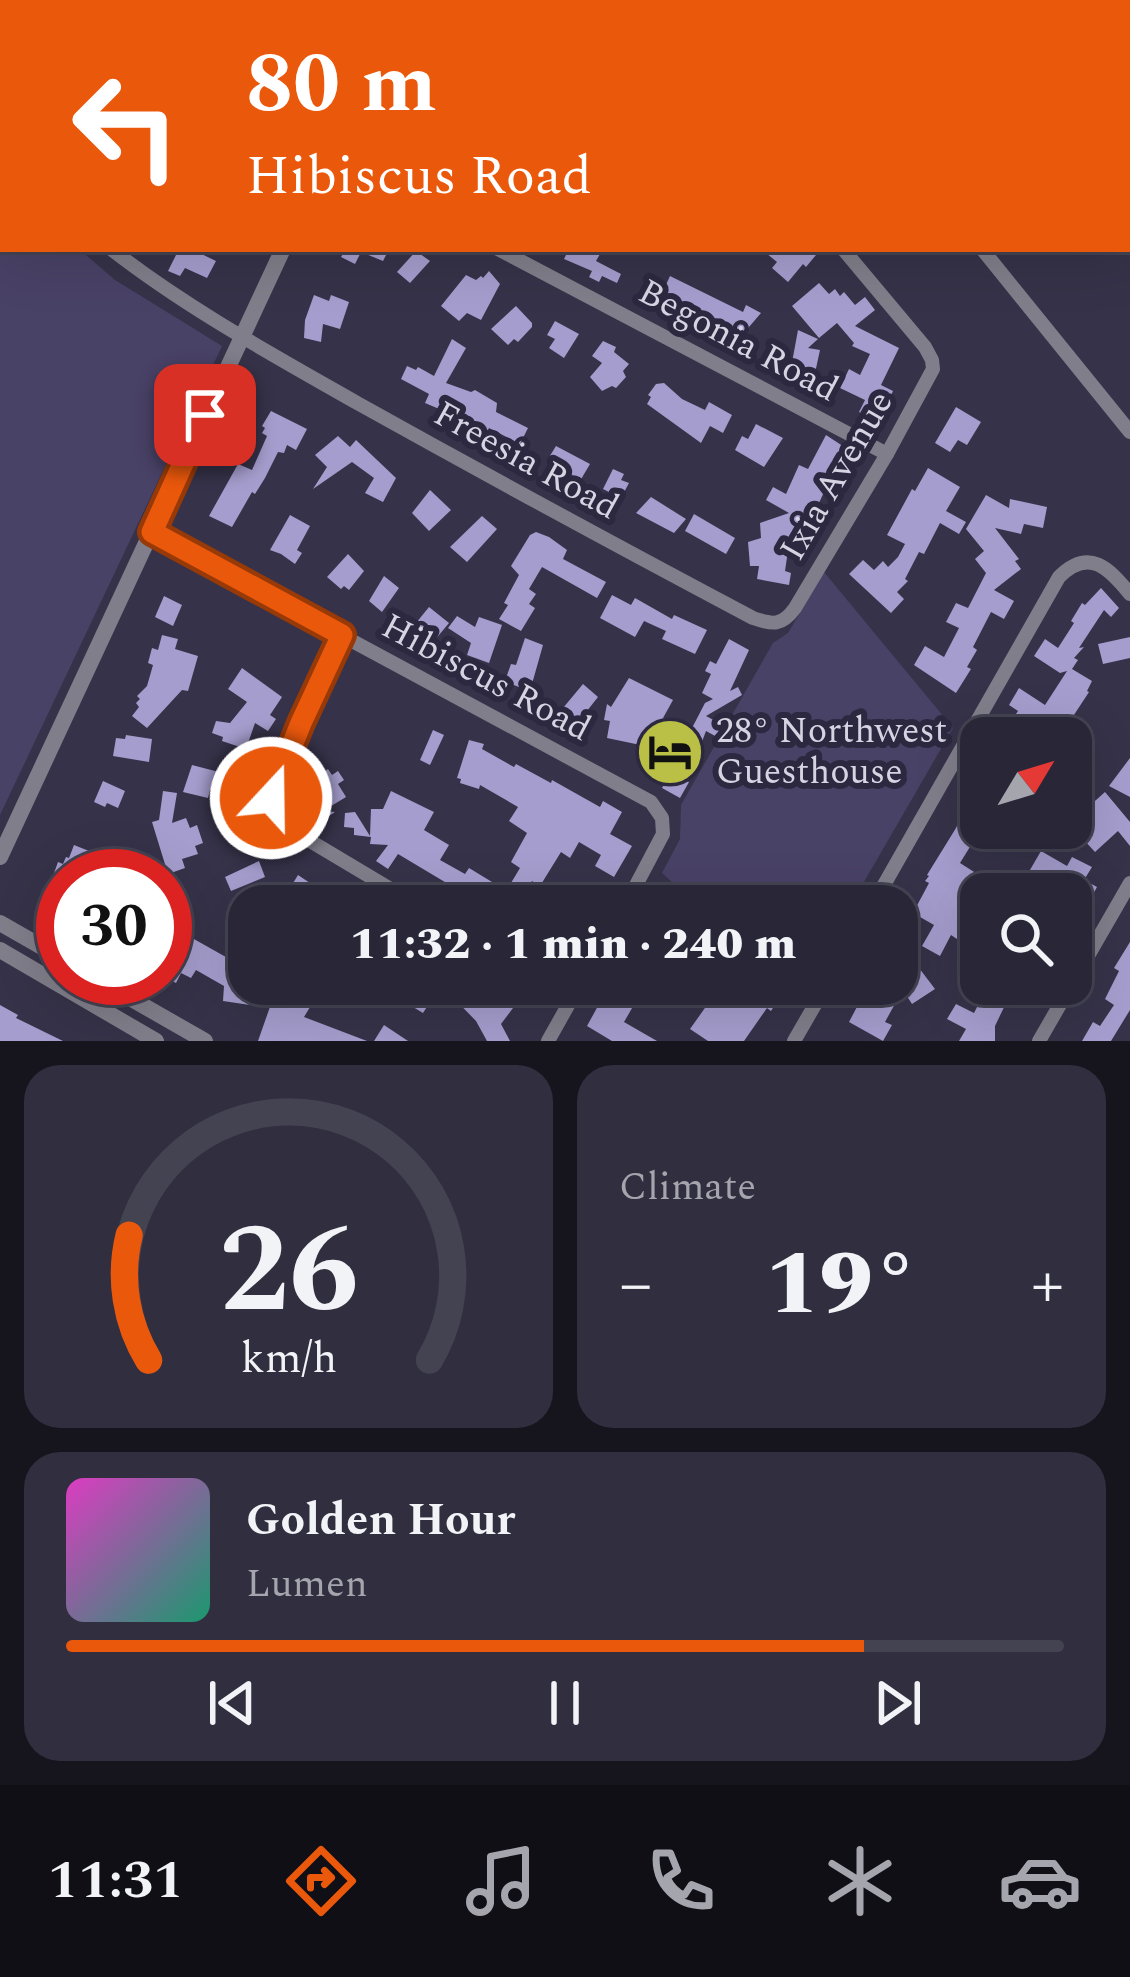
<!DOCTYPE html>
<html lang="en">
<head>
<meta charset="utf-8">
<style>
  body { margin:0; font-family:Spectral,serif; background:#302e3f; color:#f1f3f6; height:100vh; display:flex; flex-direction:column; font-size:45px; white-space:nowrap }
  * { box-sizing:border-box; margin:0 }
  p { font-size:39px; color:#a5a5ad }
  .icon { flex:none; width:66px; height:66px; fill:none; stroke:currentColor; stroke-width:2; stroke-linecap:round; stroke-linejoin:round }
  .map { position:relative; height:1041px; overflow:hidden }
  .drawer { display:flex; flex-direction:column; gap:24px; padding:24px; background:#16151e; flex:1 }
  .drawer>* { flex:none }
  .guide { position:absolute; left:0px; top:0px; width:1131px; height:252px; box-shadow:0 12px 48px #0002,0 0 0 3px #444352; background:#ea580c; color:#fff; overflow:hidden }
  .needle { width:78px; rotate:52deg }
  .tools { position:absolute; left:960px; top:717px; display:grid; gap:24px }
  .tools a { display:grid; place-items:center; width:132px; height:132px; border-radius:24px; background:#282637; box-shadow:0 12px 48px #0002,0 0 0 3px #444352; font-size:60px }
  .speed { position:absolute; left:36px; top:849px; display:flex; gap:24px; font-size:60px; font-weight:700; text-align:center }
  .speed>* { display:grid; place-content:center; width:156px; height:156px; border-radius:50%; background:#282637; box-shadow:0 12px 48px #0002,0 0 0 3px #444352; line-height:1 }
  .speed .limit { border:18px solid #d22; background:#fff; color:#111 }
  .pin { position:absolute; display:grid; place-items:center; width:102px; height:102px; color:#fff; margin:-51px; border-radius:24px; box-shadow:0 6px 18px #0006 }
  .me { position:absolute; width:132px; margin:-66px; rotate:21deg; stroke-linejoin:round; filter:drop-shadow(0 0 9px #0008) }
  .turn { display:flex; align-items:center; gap:42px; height:252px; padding:0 48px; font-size:54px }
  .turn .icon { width:156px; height:156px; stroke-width:2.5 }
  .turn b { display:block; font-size:84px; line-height:102px }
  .big { font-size:90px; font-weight:800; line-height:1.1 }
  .drawer .widget { flex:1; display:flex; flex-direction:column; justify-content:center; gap:18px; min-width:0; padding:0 42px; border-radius:36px; background:#302e3f }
  .drawer .dial { align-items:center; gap:0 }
  .dial svg { height:312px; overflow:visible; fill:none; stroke:#444352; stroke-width:7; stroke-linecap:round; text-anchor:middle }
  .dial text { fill:#f1f3f6; stroke:none }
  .song { display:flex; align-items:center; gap:36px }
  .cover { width:144px; height:144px; border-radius:18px; background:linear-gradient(135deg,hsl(310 70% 55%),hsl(160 70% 35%)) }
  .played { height:12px; border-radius:6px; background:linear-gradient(90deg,#ea580c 80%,#444352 80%) }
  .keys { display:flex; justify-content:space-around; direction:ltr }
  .heat { display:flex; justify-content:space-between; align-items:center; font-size:66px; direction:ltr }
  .drawer .tiles { flex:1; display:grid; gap:24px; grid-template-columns:1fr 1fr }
  .widget:last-child { grid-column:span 2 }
  .trip { position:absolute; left:228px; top:885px; width:690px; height:120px; border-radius:36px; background:#282637; box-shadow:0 12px 48px #0002,0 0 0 3px #444352; font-weight:800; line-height:120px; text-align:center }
  .tab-bar { display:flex; height:192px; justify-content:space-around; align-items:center; background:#100f16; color:#a5a5ad }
  .tab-bar .icon { width:84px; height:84px }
  .tab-bar .on { color:#ea580c }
  .tab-bar b { font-size:54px; color:#f1f3f6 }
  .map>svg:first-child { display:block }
</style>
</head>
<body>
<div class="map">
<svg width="1130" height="1041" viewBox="0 0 1130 1041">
  <rect width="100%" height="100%" fill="#363249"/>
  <g fill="#494267">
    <path d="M0,182L3,185V249H79L115,280L222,346L0,815Z"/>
    <path d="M824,572L953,728L850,906H698L662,873L680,839L681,805L773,643L788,633Z"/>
  </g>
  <g fill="#a59dcd">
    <path d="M179,249H191L216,261L207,278L185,268L180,276L168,271Z"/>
    <path d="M346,249H389L383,261L361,252L355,264L341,257Z"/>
    <path d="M569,249H590L600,254L596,261L621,274L617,283L602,276L599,282L589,277L592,271L564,259Z"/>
    <path d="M761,249H810L816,255L806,267L803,264L788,282L772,268L777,262Z"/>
    <path d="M416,251L430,261L410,283L397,272Z"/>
    <path d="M489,271L500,284L481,320L467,313L459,321L441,306L466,275L476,280L481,276L483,278Z"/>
    <path d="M670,276L743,312L746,305L761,313L743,334L692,312L687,323L655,309Z"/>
    <path d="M819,283L829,294L835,289L840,296L844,292L855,305L865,297L875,310L855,326L899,348L881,385L893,391L879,421L859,412L865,400L840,388L849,369L860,375L870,354L852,346L854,343L837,323L819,338L792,306Z"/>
    <path d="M314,295L329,301L331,295L349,302L340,329L323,324L321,342L304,338L305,320Z"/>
    <path d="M516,306L532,323V327L518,342L514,339L508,345L491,329Z"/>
    <path d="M555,321L579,334L564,358L549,348L555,339L547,335Z"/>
    <path d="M798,330L818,339L808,348L820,350L815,373L791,368Z"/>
    <path d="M452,339L466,348L446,383L471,392L475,390L497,403L496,412L528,428L520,444L489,428L486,434L476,428L474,430L444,411L425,403L429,394L401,379L407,366L416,370L418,367L434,376Z"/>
    <path d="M603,341L616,347L614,352L629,364L623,371L626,377L616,388L612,386L602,391L590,377L602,363L592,356Z"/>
    <path d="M664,383L682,399L705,410L709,402L732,415L723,433L710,426L701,443L647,404L651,397L648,395L656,384Z"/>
    <path d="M956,407L981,422L967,445L958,440L950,452L935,443Z"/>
    <path d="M271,411L307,429L296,450L287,445L284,453L278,452L265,478L255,494L252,492L232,527L209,516L238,464L252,470L267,436L262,433L265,428L262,426Z"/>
    <path d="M756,424L783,438L764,467L735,450L742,436L748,439Z"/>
    <path d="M826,435L858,456L848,475L835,468L808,527L814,530L806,545L790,537L785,571L791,573L789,585L757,579L759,566H750L748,542L761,538L760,523L789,513L766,500L773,487L786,494L799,465L808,469Z"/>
    <path d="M338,436L350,447L356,440L396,478L383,502L365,493L374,478L352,462L313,489L327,467L315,455Z"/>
    <path d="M556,446L590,464L580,481L548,459Z"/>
    <path d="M928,468L960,487L946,511L966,522L959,534L940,523L924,554L919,552L905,579L908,581L897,592L904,599L891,613L849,574L863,560L874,570L883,561L888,567L898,557L905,544L887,535L912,489L915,491Z"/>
    <path d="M613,469L624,474L621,480L629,483L621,498L603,489Z"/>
    <path d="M430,490L451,510L429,531L412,513Z"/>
    <path d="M986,495L1009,508L1010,499L1047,507L1043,528L1024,524L1021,534L995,528L1019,559L1015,561L1021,569L994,590L1014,601L1004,619L991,612L973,647L977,650L967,667L971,669L956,693L914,665L925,646L944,657L959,628L946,622L956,603L968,608L986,573L975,559L984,551L966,529Z"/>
    <path d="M651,497L686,519L674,533L636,513Z"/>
    <path d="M694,514L735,538L726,554L685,531Z"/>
    <path d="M290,515L310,526L297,550L302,553L295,564L281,554L270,550Z"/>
    <path d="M482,516L497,529L467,562L450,547Z"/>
    <path d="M536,532L549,537L567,550L563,559L606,582L597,598L542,567L529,589L536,594L529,604L535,608L521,631L499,619L508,605L504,603L519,575L511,566L530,535Z"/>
    <path d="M348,554L364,571L349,590L344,586L341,589L327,577Z"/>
    <path d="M384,576L399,588L382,612L369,601Z"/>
    <path d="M1101,588L1119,608L1111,617L1104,610L1079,648L1084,647L1074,658L1078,660L1072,669L1092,681L1087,691L1089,692L1070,721L1075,725L1067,738H1000L1018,711L1009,705L1019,688L1045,705L1067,671L1060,673L1034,656L1045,639L1058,648L1074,623L1071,621L1082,603L1085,605Z"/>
    <path d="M612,595L631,605L635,598L672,619L674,615L707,630L695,654L662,639L666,631L644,621L635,637L600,618Z"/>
    <path d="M164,596L182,605L173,626L155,617Z"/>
    <path d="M429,607L449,623L434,641L430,637L427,640L412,628Z"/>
    <path d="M457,616L475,627L479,617L502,625L489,663L467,655L471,643L448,628Z"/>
    <path d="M162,635L178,639L175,649L198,656L188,691L182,690L147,728L132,716L139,707L136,703L140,699L137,696L147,686L153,665L148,663L152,648L158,650Z"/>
    <path d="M1130,637V658L1103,664L1098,644Z"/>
    <path d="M525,638L543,645L530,691L511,684L512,680L506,678L511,664L516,665Z"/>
    <path d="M729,639L749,650L730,691L738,687L742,695L706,716L723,725L717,737L706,731L700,747L694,745L682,779L689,782L680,798L662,788L674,767L653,760L656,753L648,751L650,747L607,738L610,721L604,720L607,704L611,707L629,678L673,700L663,718L692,728L705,703L713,699L702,693L711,674L705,671L710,661L716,664Z"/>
    <path d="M242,668L282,697L270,715L276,719L268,731L255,723L246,749L222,741L223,737L212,733L216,721L230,723L247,702L228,689Z"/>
    <path d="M583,684L598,697L579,721L563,708Z"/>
    <path d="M433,730L444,735L430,765L420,760Z"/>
    <path d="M126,735L152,739L149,762L113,756L116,738L125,739Z"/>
    <path d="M469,740L484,744L482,749L514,767L516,764L551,783L552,780L600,807L603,801L622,812L610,834L632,846L614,877L595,866L601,855L579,842L570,858L561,852L540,886L532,881L519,906H485L398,854L388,869L376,861L388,845L370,844L371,837L354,835V828L344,827L345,813L355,812L370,836L371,809H383L391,791L434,812L424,830L449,845L440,860L465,874L469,868L497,885L499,883L508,888L520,868L511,862L527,833L509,821L518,807L480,785L479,789L460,783L461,779L457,778Z"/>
    <path d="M1130,758V797L1109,786Z"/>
    <path d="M192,765L219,772L214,791L210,790L208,798L183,792Z"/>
    <path d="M328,769L332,775L338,771L344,780L338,784L346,797L323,811L335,812L314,826L292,791Z"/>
    <path d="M103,781L125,791L118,808L107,803L105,807L94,802Z"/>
    <path d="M163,791L177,793L172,823L186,818L190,828L197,825L203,843L195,846L198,854L182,859L185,868L168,874L152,822L159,820Z"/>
    <path d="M1105,792L1130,822V846L1118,831L1095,852L1071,826V805L1078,799L1086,809Z"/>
    <path d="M970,798L981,805V829L960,863L982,877L959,915L961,916L959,921L972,929L963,943L951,935L940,956L922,946L934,925L913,913L929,883L925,881L929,876L927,875L956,828Z"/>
    <path d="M74,845L89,851L82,871L91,876H53L58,862L63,864L66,857L69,858Z"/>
    <path d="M1041,851L1067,866L1072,857L1092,867L1084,880L1097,887L1087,905L1071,897V894H1016Z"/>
    <path d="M259,861L265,877L231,891L225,877Z"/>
    <path d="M298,875L316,887L305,906H279Z"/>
    <path d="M63,892V943H61L46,898Z"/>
    <path d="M185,934L249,970V984H252L250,1005L223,1001L224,986L196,970L191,978L181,973L176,983L165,977V969Z"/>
    <path d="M897,939L935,989L912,1004L903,990L897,1001Z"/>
    <path d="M1130,942V1010L1111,1041H1082L1093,1022L1100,1026L1114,1005L1105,999L1119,971L1114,968Z"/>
    <path d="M278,984H324L304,1017L367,1041H258Z"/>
    <path d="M427,984H475L493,1003L497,997L513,1008L501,1024L510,1041H487L476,1021L441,985L423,1013L413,1007Z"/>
    <path d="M610,984H619L627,989L630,984H646L624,1022L657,1041H612L587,1026Z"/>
    <path d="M711,984H771L783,992L771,1011L767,1008L744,1041H708L690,1029L712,998L705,993Z"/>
    <path d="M850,984H858L866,989L868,986L896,1002L885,1022L892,1025L883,1041L849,1022L859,1003L844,994Z"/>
    <path d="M989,984H1041L1012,1003L1007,1001L995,1026V1041H959L966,1029L947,1019L956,1004L974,1013Z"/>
    <path d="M0,1005L18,1015L16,1018L63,1041H0Z"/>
    <path d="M384,1025L408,1041H374Z"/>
  </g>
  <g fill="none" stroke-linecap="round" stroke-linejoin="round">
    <g stroke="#807e8a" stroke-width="14">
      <path d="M51,0L57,3"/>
      <path d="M791,0L793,3"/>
      <path d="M189,3L190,0"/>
      <path d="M0,162L3,165"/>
      <path d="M111,249C188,309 275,356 359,404C490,477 621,548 753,618C773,625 782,626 795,608L887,454L933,369L932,360L925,347L843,249"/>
      <path d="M498,249L887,454"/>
      <path d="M982,249L1130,432"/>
      <path d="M152,533L651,802L662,818L663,834L625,906"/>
      <path d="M342,635L272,791L271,811L280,823L419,906"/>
      <path d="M872,906L1059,577C1089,547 1109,568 1130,594"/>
      <path d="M553,984L573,995"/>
      <path d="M548,1041L580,984"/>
      <path d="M794,1041L827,984"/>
      <path d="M1039,1041L1130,883"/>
    </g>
    <g stroke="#807e8a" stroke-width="16">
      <path d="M401,3L402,0"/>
      <path d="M0,857L283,249"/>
      <path d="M0,923L63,959"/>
      <path d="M0,950L156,1041"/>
      <path d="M95,978L205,1041"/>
    </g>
  </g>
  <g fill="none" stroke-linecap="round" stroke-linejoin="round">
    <defs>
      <path id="route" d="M205,415L152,532L342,635L301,723L271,798"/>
    </defs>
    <use href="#route" stroke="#983908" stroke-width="30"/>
    <use href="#route" stroke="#ea580c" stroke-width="21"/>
  </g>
  <defs>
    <symbol id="hotel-disc" viewBox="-11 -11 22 22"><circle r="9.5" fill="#bac045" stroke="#2c283f"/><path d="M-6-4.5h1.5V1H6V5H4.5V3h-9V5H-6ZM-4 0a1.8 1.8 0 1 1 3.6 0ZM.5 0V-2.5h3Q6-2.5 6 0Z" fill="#111"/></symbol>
  </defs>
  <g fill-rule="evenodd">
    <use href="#hotel-disc" x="632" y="714" width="76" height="76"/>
  </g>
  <g text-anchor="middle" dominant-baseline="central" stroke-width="12" stroke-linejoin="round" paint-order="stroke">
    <g font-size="36" fill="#d6d4e3" stroke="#2c283f">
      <text transform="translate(738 341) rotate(28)">Begonia Road</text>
      <text transform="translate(526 461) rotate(29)">Freesia Road</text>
      <text transform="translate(837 476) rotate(-60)">Ixia Avenue</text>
      <text transform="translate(486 678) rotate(28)">Hibiscus Road</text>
    </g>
    <g font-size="36" fill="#d6d4e3" stroke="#2c283f" text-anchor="start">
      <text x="716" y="731">28° Northwest<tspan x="716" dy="41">Guesthouse</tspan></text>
    </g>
  </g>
</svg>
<div class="tools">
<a><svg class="needle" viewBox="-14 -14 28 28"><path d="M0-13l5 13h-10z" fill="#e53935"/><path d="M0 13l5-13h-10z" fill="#a5a5ad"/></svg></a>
<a><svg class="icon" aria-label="search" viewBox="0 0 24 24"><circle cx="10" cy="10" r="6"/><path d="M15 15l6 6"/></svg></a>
</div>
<div class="speed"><div class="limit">30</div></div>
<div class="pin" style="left:205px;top:415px;background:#d93025"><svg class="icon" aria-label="arrive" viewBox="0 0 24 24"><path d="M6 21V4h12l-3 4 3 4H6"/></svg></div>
<svg class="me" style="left:271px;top:798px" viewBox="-20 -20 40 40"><circle r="17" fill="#ea580c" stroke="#fff" stroke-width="3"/><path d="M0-11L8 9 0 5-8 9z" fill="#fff"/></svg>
<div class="trip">11:32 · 1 min · 240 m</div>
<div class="guide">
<div class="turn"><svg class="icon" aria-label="left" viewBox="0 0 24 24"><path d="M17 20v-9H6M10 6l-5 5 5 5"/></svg><div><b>80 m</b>Hibiscus Road</div></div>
</div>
</div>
<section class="drawer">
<div class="tiles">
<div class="widget dial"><svg viewBox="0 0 100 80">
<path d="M14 69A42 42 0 1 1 86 69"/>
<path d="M14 69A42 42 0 0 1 9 37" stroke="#ea580c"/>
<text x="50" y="56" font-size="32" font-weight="700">26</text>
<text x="50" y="72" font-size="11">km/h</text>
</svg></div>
<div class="widget"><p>Climate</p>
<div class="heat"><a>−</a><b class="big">19°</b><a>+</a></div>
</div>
<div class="widget">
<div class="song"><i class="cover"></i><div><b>Golden Hour</b><p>Lumen</p></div></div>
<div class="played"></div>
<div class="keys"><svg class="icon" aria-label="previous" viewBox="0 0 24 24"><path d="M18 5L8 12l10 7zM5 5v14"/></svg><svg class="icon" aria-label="pause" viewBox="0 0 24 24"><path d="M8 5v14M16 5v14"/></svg><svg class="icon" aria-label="next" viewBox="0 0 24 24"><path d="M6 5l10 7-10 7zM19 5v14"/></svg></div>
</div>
</div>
</section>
<nav class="tab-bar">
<b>11:31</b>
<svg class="icon on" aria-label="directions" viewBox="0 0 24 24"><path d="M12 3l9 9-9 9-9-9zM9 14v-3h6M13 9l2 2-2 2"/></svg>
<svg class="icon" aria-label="music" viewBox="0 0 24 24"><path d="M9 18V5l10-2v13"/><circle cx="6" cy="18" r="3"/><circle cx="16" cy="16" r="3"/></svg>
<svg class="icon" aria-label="phone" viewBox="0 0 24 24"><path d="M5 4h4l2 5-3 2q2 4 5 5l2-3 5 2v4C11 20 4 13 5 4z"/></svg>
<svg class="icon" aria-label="climate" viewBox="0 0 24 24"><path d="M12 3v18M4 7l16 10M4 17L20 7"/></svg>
<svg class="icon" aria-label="car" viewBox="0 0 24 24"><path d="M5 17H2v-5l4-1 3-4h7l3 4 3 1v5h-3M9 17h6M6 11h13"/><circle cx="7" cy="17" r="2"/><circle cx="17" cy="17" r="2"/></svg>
</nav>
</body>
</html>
